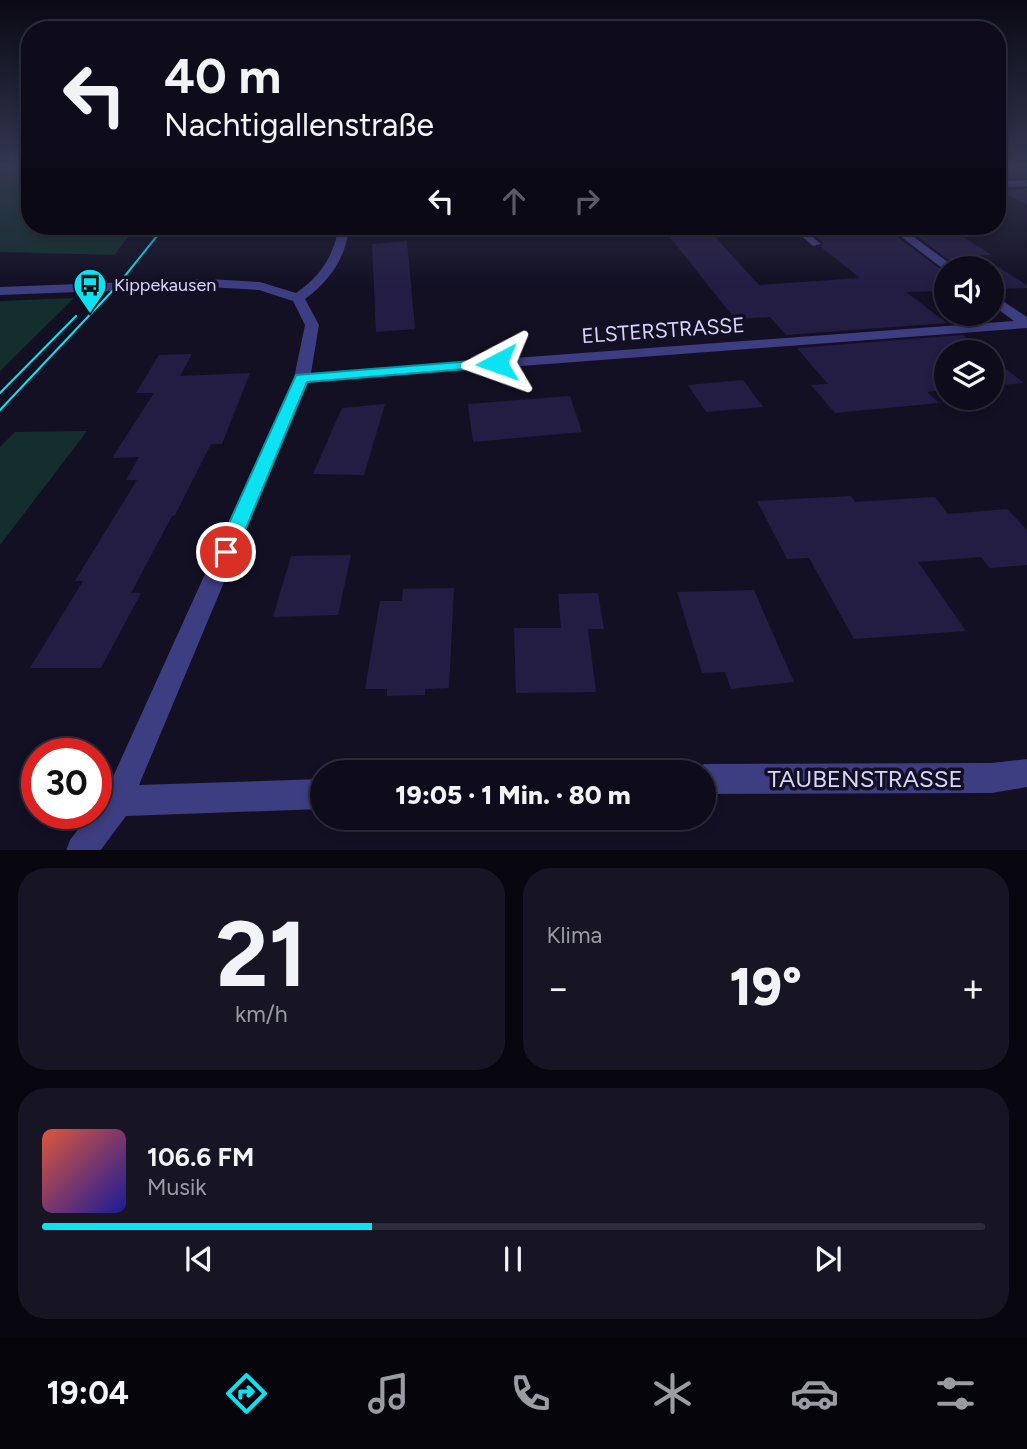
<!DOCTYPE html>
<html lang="de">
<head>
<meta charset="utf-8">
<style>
  body { margin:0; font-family:Figtree,sans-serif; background:#171524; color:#f1f3f6; height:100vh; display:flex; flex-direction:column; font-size:26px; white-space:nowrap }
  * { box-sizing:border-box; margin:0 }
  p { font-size:23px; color:#9b9ba3 }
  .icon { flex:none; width:38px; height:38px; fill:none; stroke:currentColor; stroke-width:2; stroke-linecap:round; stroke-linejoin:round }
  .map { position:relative; height:850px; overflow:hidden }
  .side { display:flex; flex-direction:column; gap:18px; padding:18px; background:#08070f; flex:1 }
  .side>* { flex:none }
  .top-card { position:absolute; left:21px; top:21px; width:985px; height:214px; border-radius:28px; box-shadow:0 4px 10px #0003,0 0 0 2px #2e2c3a; background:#0e0c1b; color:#f1f3f6; overflow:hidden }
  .fabs { position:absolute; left:934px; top:256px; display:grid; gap:14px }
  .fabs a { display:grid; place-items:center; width:70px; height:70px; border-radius:50%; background:#0e0c1b; box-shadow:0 4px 10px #0003,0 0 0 2px #2e2c3a; font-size:35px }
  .speed { position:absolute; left:21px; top:738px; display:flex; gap:14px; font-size:35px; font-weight:700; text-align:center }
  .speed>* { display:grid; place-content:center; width:91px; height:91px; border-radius:50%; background:#0e0c1b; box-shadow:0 4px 10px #0003,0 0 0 2px #2e2c3a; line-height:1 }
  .speed .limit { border:10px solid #d22; background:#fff; color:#111 }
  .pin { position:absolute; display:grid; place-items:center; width:60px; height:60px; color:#fff; margin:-30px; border:4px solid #fff; border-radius:50%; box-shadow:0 2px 7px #0007 }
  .me { position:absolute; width:77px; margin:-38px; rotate:266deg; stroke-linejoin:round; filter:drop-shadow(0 0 5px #0008) }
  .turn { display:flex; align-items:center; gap:24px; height:147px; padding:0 28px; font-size:32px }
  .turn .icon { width:91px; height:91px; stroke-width:2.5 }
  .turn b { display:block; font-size:49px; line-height:60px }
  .lanes { display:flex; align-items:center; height:66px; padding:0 28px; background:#0003; justify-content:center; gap:35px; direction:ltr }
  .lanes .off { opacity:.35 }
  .big { font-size:52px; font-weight:800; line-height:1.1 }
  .side .tile { flex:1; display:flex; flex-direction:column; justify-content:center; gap:10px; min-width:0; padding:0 24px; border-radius:28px; background:#171524 }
  .side .dial { align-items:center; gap:0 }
  .dial b { font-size:91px; line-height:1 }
  .song { display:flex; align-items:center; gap:21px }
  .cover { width:84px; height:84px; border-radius:10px; background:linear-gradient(135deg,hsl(10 70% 55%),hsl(240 70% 35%)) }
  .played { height:7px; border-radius:4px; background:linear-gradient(90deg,#0be3f3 35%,#2e2c3a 35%) }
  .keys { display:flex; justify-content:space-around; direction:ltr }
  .heat { display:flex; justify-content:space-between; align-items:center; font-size:38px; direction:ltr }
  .side .tiles { flex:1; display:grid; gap:18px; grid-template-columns:1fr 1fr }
  .tile:last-child { grid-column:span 2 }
  .trip { position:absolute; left:310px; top:760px; width:406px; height:70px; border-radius:35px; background:#0e0c1b; box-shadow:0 4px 10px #0003,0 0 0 2px #2e2c3a; font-weight:800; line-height:70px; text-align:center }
  .tab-bar { display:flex; height:112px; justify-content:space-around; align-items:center; background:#06050b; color:#9b9ba3 }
  .tab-bar .icon { width:49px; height:49px }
  .tab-bar .selected { color:#0be3f3 }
  .tab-bar b { font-size:32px; color:#f1f3f6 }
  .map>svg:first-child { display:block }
</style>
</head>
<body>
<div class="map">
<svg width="1027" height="851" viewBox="0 0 1027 851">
  <rect width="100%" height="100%" fill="#131024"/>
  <g fill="#132e2c">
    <path d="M0,166H30V226H137L114,255L0,252Z"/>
    <path d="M74,298L10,361L0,371V301Z"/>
    <path d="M87,431L0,545V447L15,432Z"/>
  </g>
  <g fill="#231d44">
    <path d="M998,166H1027V177L998,180Z"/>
    <path d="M1027,189V204L998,190V191Z"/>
    <path d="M661,226H705L759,285L860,278L821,247L823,242L803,226L885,228L947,274V291L906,292L947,323L786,335L770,317L735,319Z"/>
    <path d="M904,226H945L992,255H979L1027,285V288L992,289V268H959Z"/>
    <path d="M407,241L415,329L376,332L372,244Z"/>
    <path d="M963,335L984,352H947V390L927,392L939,403L835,413L811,385L828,384L797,348Z"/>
    <path d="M192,354L180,376L250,373L222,444H211L175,515L172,516L131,593H141L101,668H30L83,581H75L137,480H126L139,457L112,458L154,393H136L159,355Z"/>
    <path d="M992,358L1024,383L992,386Z"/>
    <path d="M743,380L763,407L706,412L688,385Z"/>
    <path d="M570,396L582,432L473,442L468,404Z"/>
    <path d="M385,404L364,475L313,474L342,408Z"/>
    <path d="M851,496L855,502L935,497L948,514L1007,509L1027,530V565L990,568L981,557L918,562L966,631L854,639L809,558L787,559L757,501Z"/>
    <path d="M351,555L338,615L273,617L291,556Z"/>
    <path d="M454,588L449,688L425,689V695L387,696V689H365L380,601H402L403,589Z"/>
    <path d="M754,590L794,682L731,689L725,672L702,673L677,592Z"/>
    <path d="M598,593L604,629H588L596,692L516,693L514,628H561L558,594Z"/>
  </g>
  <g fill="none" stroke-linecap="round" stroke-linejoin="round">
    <path fill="#3d3d81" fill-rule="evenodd" d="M790,226H799L821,244L813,246Z"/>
    <g fill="#3d3d81" fill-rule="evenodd">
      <path d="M1027,180V186L998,188V182Z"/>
      <path d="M339,226H349V228L437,226L432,229L348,235C343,262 327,283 305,299L319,325L311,373L1014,321L992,305V294L1027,317V328L308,382L139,785L322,779V809L126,816L100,851H66L70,840L90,814H96V805L107,790L294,378L305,325L293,301L259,290L208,287L0,295V287L208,279L260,282L296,293C321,276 334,255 339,226Z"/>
      <path d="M887,226H899L956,268H947L946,271Z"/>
      <path d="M1027,759V787L992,793L704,794V772H692L704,764L992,763Z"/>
    </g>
    <g stroke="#0be3f3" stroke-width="2">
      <path d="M0,393L76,316"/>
      <path d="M0,410L116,287L165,226"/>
    </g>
  </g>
  <linearGradient id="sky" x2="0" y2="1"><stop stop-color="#0a0914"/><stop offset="0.58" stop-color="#333750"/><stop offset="1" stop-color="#333750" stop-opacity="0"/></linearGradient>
  <rect width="1027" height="285" fill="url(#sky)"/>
  <path fill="#0be3f3" stroke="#07949e" stroke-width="2" d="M497,359L504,363L502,366L307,382L236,552L233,558L226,560L219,558L216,552L296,375Z"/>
  <defs>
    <symbol id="bus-pin" viewBox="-11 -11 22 30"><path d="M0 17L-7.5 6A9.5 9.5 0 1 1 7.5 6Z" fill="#0be3f3" stroke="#131024"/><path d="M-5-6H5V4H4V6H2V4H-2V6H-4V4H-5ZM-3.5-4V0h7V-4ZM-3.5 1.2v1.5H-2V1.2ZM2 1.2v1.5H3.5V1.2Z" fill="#111"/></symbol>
  </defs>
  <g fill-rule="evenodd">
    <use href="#bus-pin" x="71" y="266" width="38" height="52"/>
  </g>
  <g text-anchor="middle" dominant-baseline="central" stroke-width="7" stroke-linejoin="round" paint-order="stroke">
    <g font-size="18" fill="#d8d5fd" stroke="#131024" text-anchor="start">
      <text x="114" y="285">Kippekausen</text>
    </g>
    <g font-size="21" fill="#d8d5fd" stroke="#131024">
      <text transform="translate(663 330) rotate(-4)">ELSTERSTRASSE</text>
    </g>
    <g font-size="24" fill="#d8d5fd" stroke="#131024">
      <text x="865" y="778">TAUBENSTRASSE</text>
    </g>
  </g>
</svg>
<div class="fabs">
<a><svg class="icon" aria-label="sound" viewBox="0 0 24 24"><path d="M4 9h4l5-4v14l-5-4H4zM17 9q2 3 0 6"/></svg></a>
<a><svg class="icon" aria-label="layers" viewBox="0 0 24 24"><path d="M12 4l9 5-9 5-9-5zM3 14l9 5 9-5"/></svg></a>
</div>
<div class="speed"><div class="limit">30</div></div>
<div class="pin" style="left:226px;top:552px;background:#d93025"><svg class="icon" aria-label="arrive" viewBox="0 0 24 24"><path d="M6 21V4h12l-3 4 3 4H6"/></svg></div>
<svg class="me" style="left:497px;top:363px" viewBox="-20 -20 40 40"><path d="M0-17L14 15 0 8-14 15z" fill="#0be3f3" stroke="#fff" stroke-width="4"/></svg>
<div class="trip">19:05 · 1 Min. · 80 m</div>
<div class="top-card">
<div class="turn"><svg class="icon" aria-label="left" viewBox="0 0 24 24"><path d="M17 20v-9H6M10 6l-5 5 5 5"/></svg><div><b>40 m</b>Nachtigallenstraße</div></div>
<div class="lanes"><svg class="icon" aria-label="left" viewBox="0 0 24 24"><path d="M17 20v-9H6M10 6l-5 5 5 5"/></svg><svg class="icon off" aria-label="ahead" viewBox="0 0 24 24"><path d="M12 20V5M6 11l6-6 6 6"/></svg><svg class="icon off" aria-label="right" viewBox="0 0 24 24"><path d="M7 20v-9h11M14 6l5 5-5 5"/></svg></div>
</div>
</div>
<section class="side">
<div class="tiles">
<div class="tile dial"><b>21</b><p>km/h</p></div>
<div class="tile"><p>Klima</p>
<div class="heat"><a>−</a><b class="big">19°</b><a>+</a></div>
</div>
<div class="tile">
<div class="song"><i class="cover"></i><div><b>106.6 FM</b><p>Musik</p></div></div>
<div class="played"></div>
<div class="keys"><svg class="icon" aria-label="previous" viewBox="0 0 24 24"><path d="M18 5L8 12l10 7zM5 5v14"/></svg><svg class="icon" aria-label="pause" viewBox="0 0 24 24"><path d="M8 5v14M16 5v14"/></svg><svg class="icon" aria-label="next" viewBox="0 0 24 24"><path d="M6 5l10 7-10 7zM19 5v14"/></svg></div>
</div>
</div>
</section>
<nav class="tab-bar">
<b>19:04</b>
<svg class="icon selected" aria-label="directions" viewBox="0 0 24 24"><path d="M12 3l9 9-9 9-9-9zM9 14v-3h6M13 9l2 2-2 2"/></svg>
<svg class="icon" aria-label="music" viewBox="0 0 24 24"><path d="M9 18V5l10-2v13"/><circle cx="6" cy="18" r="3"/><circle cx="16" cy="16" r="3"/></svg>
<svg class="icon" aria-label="phone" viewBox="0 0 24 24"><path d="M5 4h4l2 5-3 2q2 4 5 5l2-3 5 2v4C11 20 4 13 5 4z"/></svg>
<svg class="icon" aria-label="climate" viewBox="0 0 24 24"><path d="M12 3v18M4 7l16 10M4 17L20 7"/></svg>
<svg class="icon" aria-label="car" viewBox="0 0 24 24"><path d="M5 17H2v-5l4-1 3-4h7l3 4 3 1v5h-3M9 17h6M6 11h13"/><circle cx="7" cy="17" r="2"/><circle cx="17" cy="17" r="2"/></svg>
<svg class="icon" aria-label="filters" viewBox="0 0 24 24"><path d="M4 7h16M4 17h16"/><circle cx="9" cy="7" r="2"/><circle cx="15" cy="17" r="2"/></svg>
</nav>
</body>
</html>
